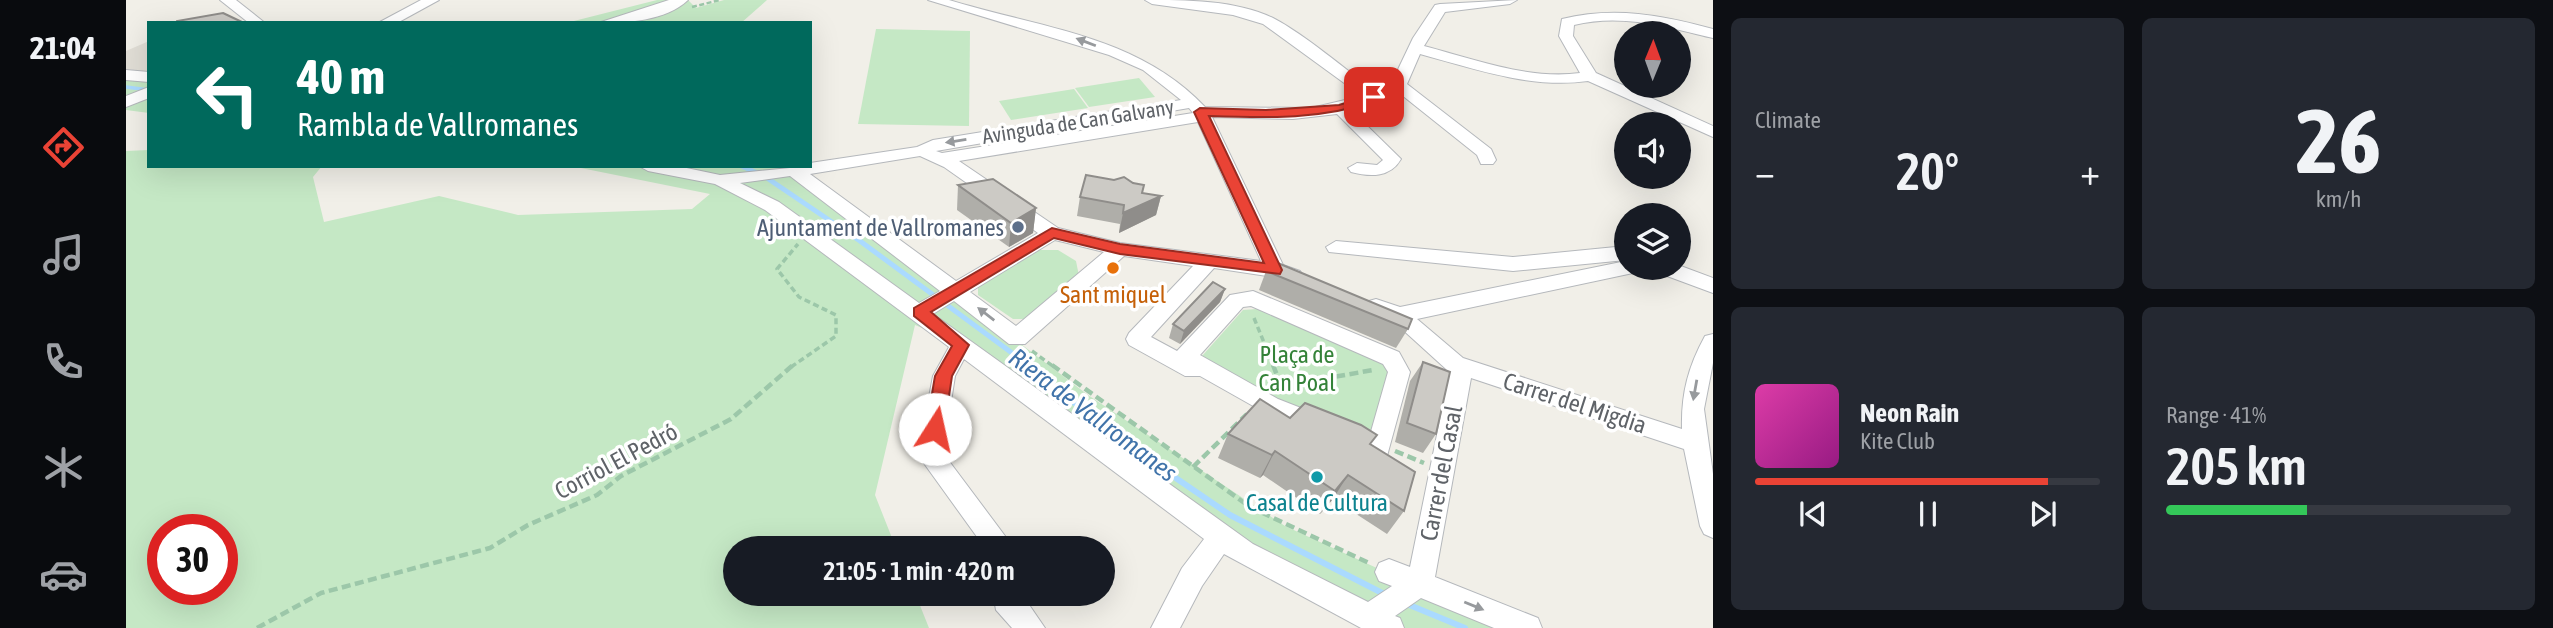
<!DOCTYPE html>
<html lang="en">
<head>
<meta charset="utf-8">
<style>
  body { margin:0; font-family:"Asap Condensed",sans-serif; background:#242831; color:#f1f3f6; height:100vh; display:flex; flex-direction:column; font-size:26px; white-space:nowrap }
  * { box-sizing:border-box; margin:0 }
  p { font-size:23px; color:#9ea1a6 }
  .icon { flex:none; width:38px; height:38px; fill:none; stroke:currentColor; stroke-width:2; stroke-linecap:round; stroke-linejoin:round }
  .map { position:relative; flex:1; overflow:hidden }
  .drawer { display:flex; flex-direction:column; gap:18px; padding:18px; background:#0d0f14; width:840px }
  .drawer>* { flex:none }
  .banner { position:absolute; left:21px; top:21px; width:665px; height:147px; border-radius:0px; box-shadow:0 7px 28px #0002; background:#00695c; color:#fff; overflow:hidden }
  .needle { width:46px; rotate:1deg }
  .controls { position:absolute; left:1488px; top:21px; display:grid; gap:14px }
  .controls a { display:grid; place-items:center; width:77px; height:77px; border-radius:50%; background:#171b24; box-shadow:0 7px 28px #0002; font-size:35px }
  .speed { position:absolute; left:21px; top:514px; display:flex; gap:14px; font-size:35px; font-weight:700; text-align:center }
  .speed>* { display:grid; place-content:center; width:91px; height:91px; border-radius:50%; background:#171b24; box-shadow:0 7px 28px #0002; line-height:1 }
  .speed .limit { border:10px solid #d22; background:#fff; color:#111 }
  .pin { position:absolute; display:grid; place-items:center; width:60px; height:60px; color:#fff; margin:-30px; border-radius:14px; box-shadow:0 4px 10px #0006 }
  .me { position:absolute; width:77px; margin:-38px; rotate:10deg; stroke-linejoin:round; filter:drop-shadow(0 0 5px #0008) }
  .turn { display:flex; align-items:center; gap:24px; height:147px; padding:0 35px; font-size:32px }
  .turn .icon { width:91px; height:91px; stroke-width:2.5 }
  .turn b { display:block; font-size:49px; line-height:60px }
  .big { font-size:52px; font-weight:600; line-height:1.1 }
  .drawer .widget { flex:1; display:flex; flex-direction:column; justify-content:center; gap:10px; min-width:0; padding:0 24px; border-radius:10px; background:#242831 }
  .drawer .dial { align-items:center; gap:0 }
  .dial b { font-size:91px; line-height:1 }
  .song { display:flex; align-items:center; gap:21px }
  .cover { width:84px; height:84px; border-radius:10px; background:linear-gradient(135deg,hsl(320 70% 55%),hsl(310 70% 35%)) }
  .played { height:7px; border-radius:4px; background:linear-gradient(90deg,#ea4335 85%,#363941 85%) }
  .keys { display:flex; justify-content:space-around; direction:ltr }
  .heat { display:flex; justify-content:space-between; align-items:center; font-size:38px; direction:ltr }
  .charge { height:10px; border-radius:5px; background:linear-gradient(90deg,#34c759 41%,#363941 0) }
  .drawer .tiles { flex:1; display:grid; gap:18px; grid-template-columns:repeat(2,1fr) }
  .trip { position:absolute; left:597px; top:536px; width:392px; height:70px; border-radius:35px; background:#171b24; box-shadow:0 7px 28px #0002; font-weight:600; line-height:70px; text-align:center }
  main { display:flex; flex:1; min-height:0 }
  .menu { display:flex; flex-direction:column; width:126px; justify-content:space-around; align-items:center; background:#090b0e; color:#9ea1a6 }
  .menu .icon { width:49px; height:49px }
  .menu .selected { color:#ea4335 }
  .menu b { font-size:32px; color:#f1f3f6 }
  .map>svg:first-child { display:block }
</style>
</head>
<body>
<main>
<nav class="menu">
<b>21:04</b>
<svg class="icon selected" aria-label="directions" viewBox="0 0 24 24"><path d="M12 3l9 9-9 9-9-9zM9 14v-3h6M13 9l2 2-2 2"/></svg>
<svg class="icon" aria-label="music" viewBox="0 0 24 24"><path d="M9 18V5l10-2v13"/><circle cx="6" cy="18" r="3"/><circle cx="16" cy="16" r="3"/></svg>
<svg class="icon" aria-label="phone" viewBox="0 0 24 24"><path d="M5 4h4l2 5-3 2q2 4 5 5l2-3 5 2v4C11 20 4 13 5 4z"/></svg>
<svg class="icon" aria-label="climate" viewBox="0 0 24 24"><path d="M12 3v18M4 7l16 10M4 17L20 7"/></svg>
<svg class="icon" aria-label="car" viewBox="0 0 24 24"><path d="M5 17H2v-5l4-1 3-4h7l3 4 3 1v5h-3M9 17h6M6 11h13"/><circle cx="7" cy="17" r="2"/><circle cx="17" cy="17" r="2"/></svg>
</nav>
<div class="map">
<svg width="1587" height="628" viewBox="0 0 1587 628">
  <rect width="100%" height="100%" fill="#f1efe8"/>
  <path fill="#e1ded6" d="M23,41V72L0,69V51Z"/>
  <g fill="#c5e8c5" fill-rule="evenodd">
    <path d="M531,0H562L570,8L598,0H641L615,23H440Z"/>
    <path d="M750,29L844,31L843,126L732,124Z"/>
    <path d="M0,78L23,81V113L0,110Z"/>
    <path d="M1013,78L1029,97L963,107L949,88Z"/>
    <path d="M948,89L962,108L885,120L873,101Z"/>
    <path d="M23,150V166H196L187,177L198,222L313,196L392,215L566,209L584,194L445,166H652L791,265L962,395L1159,526L1382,628H1242L813,335L789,325L749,495L770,548H609V593H789L803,628H0V151ZM37,530H96V590H37Z"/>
    <path d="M908,250H932L950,261L953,276L902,319H887L852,295V285Z"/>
    <path d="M1131,309L1261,366L1263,369L1244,435L1149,400L1076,356L1117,310Z"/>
  </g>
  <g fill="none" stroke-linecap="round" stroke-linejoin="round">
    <path stroke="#aadaff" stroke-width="3.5" d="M0,87L23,90"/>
    <path stroke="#aadaff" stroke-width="5" d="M616,166L641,178L734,241L905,367"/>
    <g stroke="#aadaff" stroke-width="6">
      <path d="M902,365L994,440L1104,515L1262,596"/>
      <path d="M1281,604L1339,628"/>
    </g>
    <defs>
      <g id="minor">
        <path d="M94,0H110L139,23H123Z"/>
        <path d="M295,0H313L271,23H252Z"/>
        <path d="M543,0H562C540,21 500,23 472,23Z"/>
        <path d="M802,0H823C914,28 1011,35 1079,107L1185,108L1236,96L1137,24L1107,15L1026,4L1019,0C1060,0 1110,0 1147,18C1178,34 1220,70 1249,91L1266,82L1287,38L1309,5L1314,4L1391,0L1384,4L1319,12L1298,46C1348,59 1402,80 1454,73L1433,36L1436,19C1488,6 1536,15 1587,29V38C1540,27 1496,13 1448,25L1447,36L1470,73L1587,126V137L1462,81C1405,89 1349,69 1294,54L1281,84L1365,149L1370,160L1367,164H1355L1351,155L1272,92L1226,111L1275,159C1264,178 1244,177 1225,172L1222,168L1231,163L1251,165L1257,160L1211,114L1167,119L1086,117L1157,265L1174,271L1177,276L1167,283L1147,277L1088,268L1025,337L1051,351L1104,295L1127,291L1273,352L1284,372L1261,456L1252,459L1243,456L1136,411L1074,376H1059L1003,345L1000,339L1003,333L1067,266L998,256L899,344H883L828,301L807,314L1127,544L1242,602L1266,586L1253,581L1249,572L1253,563L1263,559L1284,567L1323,376L1320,369L1266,320L1243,311L1240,306L1243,301L1250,299L1274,307L1500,261V268H1510L1507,273L1291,319L1337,358L1556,429C1555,394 1562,367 1579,336L1587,334V363L1578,409L1587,474V538L1578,534L1574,526L1558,449L1345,378L1309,577L1412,618L1416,628H1368L1295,598L1269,616L1274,618L1278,628H1235L1098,554L1076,586L1054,628H1025L1056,568L1078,539L838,359L829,376L817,453L888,548H859L792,455L807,376L823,347L639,210L589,184L522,171L513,166H551L594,175L684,166V163L791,147L807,140L1055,100L1017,70L983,55ZM1063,108L1067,113L816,153L810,151ZM1072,122L1135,261L994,243L932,228L833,161ZM794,156L818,167L912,233L830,281L684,174ZM664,176L814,291L793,303L653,202L614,183ZM929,240L978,252L890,326L844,292ZM1125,306L1257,364L1262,372L1244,435L1152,399L1074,355L1117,307Z"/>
        <path d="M0,70L23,72V82L0,80Z"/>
        <path d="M23,87V98L0,107V96Z"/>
        <path d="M1210,241L1387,257L1500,246V260L1387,271L1203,252L1200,247Z"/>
        <path d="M1552,265L1587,278V293L1533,273L1530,268H1552Z"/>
        <path d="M867,593H895L919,628H886L870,610Z"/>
      </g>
    </defs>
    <use href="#minor" stroke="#b5b8bc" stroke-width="2"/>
    <path stroke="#9cc7a9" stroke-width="2.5" stroke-dasharray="5 2.5" stroke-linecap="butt" d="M566,7L594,0"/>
    <g stroke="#9cc7a9" stroke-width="3.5" stroke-dasharray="6 3.5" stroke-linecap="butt">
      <path d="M1128,318L1148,367"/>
      <path d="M906,351L928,367"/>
      <path d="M665,367L710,336V315L673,297L651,269L672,244"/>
    </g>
    <g stroke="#9cc7a9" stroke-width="4.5" stroke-dasharray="9 4.5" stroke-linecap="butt">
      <path d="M926,365L1124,507L1245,564"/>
      <path d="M1147,365L1156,388"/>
      <path d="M1157,386L1247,370"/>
      <path d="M1269,451L1298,463"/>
      <path d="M1067,467L1121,414"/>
      <path d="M131,628L195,593L364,548L402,525L471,495L495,476L605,419L667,365"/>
    </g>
    <use href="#minor" fill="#fff" fill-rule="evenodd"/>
  </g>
  <g fill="#afaea9">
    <path d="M988,180L1016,193L1035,196L1030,215L993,233L994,224L951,216L954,197Z"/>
    <path d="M832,185L910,208L907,233L883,247L831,210Z"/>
    <path d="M1140,271L1282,329L1270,348L1133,290Z"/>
    <path d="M1099,289L1094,302L1054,344L1043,338L1047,324Z"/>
    <path d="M1297,362L1310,434L1297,453L1269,442L1284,381Z"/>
    <path d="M1164,418L1245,445L1278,511L1261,534L1207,499L1194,514L1137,475L1134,478L1092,458L1102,434Z"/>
  </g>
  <g fill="#8f8d8a">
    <path d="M1035,196L1030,215L993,233L997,213Z"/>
    <path d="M910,208L907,233L883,247L885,223Z"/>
    <path d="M1099,289L1094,302L1054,344L1058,331Z"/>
    <path d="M1149,451L1137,475L1134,478L1146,455Z"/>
    <path d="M1222,475L1207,499L1194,514L1209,491Z"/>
  </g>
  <g fill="#cccac5" stroke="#8f8d8a" stroke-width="2">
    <path d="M97,13L118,23H51V21Z"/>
    <path d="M960,175L988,180L998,177L1007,183L1018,185L1016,193L1035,196L997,213L998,205L954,197Z"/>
    <path d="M867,179L910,208L885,223L832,185Z"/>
    <path d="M1147,261L1286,319L1282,329L1140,271Z"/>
    <path d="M1087,282L1099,289L1058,331L1047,324Z"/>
    <path d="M1297,362L1324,372L1310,434L1281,423Z"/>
    <path d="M1134,399L1164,418L1179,403L1235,425L1251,435L1244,444L1289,472L1278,511L1222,475L1209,491L1149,451L1146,455L1102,434Z"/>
  </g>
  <defs><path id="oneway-solid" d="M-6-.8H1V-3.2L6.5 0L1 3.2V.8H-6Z" transform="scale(1.75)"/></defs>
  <g fill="#979a9d">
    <use href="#oneway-solid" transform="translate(960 42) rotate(-159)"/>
    <use href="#oneway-solid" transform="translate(830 141) rotate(171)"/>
    <use href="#oneway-solid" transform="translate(860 314) rotate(-142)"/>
    <use href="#oneway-solid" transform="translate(1569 390) rotate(100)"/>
    <use href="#oneway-solid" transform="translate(1348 606) rotate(22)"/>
  </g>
  <path fill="#ea4335" stroke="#982c22" stroke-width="2" d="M1248,94L1254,97L1252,100C1196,120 1142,118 1083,116L1156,270L1154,274L994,254L928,238L805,312L843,345L826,376L818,429L815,434H802L800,429L809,376L826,346L788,316V308L926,228L994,244L1138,263L1068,112L1074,108L1140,110L1213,105Z"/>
  <circle fill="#5c6f8a" stroke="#fff" stroke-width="2.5" cx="892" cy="227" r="7"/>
  <circle fill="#e8710a" stroke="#fff" stroke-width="2.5" cx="987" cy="268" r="7"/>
  <circle fill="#0f9aa8" stroke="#fff" stroke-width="2.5" cx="1191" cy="477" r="7"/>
  <g text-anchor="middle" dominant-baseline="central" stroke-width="7" stroke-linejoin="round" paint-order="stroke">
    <g font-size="21" fill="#5f6368" stroke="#fff">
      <text transform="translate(952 121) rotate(-9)">Avinguda de Can Galvany</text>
    </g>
    <g font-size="24" fill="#4e5e75" stroke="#fff" text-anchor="end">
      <text x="878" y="227">Ajuntament de Vallromanes</text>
    </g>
    <g font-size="24" fill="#c56008" stroke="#fff">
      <text x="987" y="294">Sant miquel</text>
    </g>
    <g font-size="24" fill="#348238" stroke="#fff">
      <text x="1171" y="354">Plaça de<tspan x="1171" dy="28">Can Poal</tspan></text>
    </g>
    <g font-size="24" fill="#5f6368" stroke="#fff">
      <text transform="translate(1449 403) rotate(18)">Carrer del Migdia</text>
      <text transform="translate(490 461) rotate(-28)">Corriol El Pedró</text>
      <text transform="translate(1315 473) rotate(-79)">Carrer del Casal</text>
    </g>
    <g font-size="24" fill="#0d838f" stroke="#fff">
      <text x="1191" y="502">Casal de Cultura</text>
    </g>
    <g font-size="26" font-style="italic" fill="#4174aa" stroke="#fff">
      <text transform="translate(967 415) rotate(37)">Riera de Vallromanes</text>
    </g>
  </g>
</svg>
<div class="controls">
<a><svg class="needle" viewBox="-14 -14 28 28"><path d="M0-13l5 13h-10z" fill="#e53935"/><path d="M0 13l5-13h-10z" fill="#9ea1a6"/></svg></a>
<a><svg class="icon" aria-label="sound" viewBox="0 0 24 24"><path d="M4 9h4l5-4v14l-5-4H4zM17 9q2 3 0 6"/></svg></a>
<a><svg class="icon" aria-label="layers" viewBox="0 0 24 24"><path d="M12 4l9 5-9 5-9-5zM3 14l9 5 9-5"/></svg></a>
</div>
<div class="speed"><div class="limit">30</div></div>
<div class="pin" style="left:1248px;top:97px;background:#d93025"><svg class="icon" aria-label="arrive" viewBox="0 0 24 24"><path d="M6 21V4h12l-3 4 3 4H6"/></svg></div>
<svg class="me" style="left:809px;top:429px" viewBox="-20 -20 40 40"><circle r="19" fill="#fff"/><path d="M0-13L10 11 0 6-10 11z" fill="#ea4335"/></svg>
<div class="trip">21:05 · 1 min · 420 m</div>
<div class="banner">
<div class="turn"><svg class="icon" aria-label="left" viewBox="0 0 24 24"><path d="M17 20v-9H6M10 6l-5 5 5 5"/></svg><div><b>40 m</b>Rambla de Vallromanes</div></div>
</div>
</div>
<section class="drawer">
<div class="tiles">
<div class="widget"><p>Climate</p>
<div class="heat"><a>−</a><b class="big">20°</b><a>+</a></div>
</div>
<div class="widget dial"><b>26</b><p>km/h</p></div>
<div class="widget">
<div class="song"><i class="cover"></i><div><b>Neon Rain</b><p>Kite Club</p></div></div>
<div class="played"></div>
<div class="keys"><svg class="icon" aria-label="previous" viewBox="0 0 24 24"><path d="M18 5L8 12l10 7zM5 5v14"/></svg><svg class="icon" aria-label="pause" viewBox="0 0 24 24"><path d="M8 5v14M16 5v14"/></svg><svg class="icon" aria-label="next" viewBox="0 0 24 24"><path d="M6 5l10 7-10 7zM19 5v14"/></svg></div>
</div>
<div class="widget"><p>Range · 41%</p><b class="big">205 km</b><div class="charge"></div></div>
</div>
</section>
</main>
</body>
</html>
